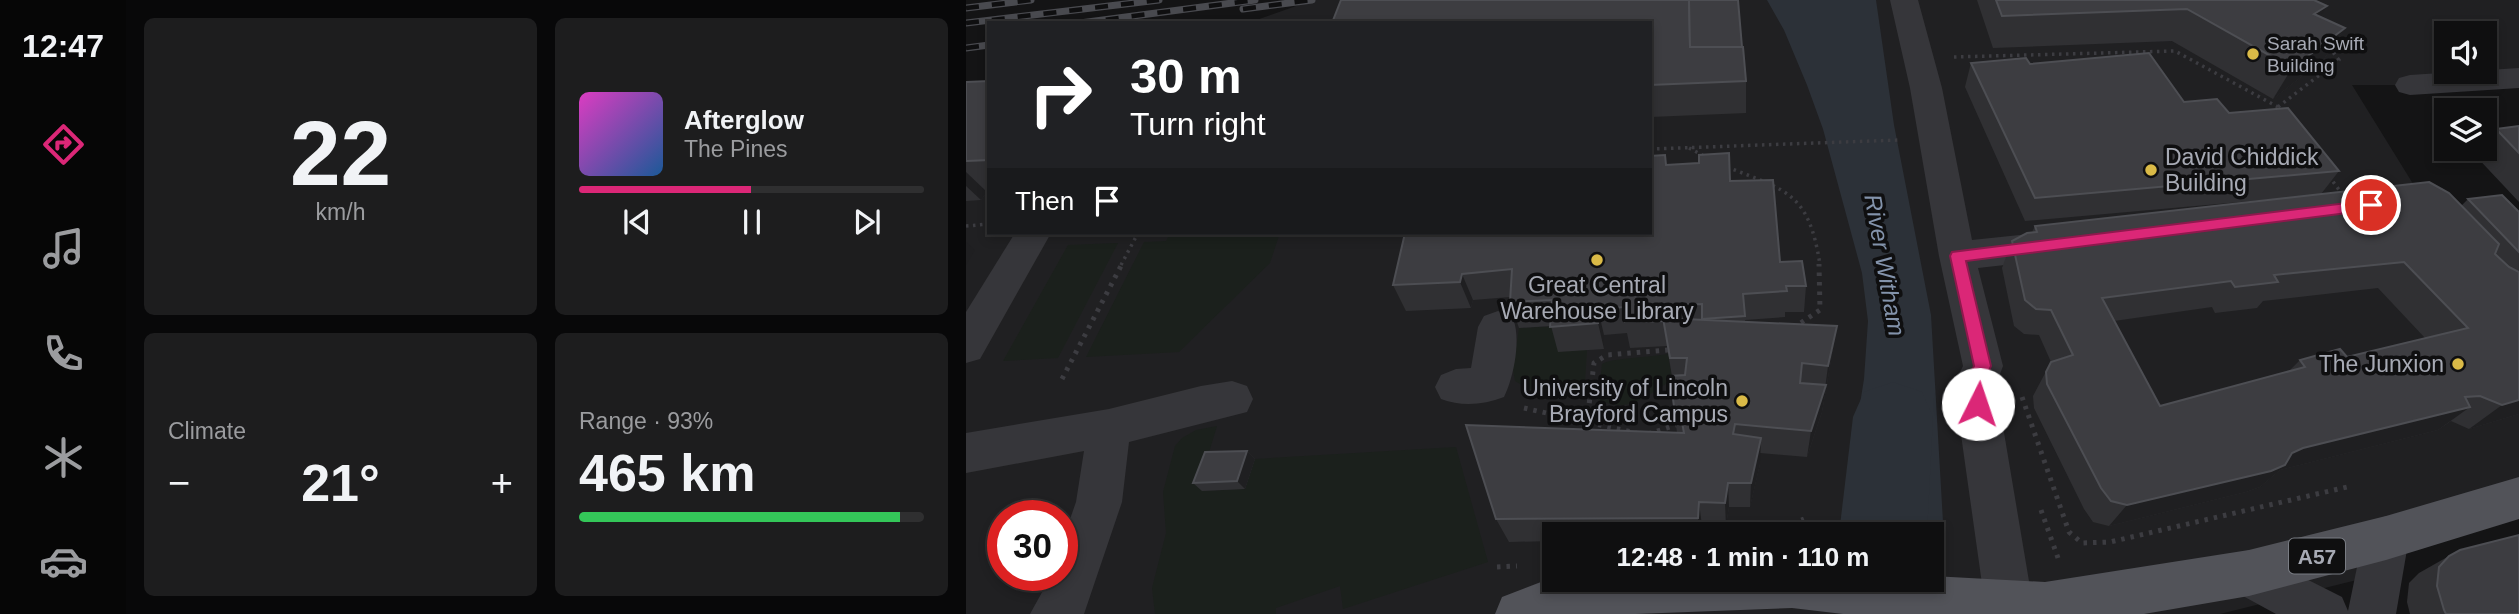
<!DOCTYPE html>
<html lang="en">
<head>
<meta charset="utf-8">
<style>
  body { margin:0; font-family:Helvetica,sans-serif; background:#1d1d1e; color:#f1f3f6; height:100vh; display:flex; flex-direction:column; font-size:26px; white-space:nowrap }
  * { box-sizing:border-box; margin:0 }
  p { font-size:23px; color:#9b9c9f }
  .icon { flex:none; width:38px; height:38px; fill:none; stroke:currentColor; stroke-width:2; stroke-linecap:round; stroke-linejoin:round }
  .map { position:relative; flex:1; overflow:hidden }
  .panel { display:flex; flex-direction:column; gap:18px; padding:18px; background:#080809; width:840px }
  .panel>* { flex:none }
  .banner { position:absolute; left:21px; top:21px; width:665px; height:214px; border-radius:0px; box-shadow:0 4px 10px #0003,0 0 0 2px #2f2f30; background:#202124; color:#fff; overflow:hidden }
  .controls { position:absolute; left:1468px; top:21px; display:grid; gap:14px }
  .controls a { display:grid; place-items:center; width:63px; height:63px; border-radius:0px; background:#0f0f10; box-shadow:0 4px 10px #0003,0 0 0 2px #2f2f30; font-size:35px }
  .speed { position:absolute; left:21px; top:500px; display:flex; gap:14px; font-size:35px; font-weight:700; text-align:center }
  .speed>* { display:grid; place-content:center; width:91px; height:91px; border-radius:50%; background:#0f0f10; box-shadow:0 4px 10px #0003,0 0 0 2px #2f2f30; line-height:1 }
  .speed .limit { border:10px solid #d22; background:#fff; color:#111 }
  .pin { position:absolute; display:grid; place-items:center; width:60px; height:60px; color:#fff; margin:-30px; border:4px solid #fff; border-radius:50%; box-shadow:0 2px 7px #0007 }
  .me { position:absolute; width:77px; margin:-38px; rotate:4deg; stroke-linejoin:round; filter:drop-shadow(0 0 5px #0008) }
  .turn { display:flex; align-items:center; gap:24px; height:147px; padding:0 28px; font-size:32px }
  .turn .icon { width:91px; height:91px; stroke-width:2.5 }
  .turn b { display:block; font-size:49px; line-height:60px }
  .then { display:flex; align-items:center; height:66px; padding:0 28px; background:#0003; gap:14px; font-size:26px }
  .big { font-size:52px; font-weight:700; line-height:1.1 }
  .panel .widget { flex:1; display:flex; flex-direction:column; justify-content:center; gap:10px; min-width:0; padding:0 24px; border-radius:10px; background:#1d1d1e }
  .panel .dial { align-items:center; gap:0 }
  .dial b { font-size:91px; line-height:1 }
  .song { display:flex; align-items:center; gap:21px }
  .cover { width:84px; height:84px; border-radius:10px; background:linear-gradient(135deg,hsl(310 70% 55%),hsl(210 70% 35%)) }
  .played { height:7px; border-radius:4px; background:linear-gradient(90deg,#db2777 50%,#2f2f30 50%) }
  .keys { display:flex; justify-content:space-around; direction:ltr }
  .heat { display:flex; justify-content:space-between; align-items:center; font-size:38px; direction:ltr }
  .charge { height:10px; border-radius:5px; background:linear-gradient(90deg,#34c759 93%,#2f2f30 0) }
  .panel .tiles { flex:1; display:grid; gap:18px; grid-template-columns:repeat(2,1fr) }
  .trip { position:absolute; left:576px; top:522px; width:402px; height:70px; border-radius:0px; background:#0f0f10; box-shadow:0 4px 10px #0003,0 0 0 2px #2f2f30; font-weight:700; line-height:70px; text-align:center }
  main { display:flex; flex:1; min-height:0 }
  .dock { display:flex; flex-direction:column; width:126px; justify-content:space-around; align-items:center; background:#060606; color:#9b9c9f }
  .dock .icon { width:49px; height:49px }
  .dock .selected { color:#db2777 }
  .dock b { font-size:32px; color:#f1f3f6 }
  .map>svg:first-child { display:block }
</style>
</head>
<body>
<main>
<nav class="dock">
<b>12:47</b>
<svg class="icon selected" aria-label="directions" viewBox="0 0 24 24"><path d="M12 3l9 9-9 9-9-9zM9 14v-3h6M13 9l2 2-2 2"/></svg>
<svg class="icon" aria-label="music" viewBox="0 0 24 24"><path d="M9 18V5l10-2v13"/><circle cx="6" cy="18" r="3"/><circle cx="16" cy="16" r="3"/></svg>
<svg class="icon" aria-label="phone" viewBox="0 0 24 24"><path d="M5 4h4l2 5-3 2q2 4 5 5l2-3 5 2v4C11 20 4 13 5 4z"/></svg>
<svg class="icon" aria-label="climate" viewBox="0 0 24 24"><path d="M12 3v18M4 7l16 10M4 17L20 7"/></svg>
<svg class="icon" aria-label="car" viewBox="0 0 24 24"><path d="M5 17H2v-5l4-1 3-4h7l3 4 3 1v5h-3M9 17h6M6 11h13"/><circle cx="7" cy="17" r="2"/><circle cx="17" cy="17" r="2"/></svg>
</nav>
<section class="panel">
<div class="tiles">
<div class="widget dial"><b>22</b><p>km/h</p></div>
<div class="widget">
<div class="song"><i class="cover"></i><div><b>Afterglow</b><p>The Pines</p></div></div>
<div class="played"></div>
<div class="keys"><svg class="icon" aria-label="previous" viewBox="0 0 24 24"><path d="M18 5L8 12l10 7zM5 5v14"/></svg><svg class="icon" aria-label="pause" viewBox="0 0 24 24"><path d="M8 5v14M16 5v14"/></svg><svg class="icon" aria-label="next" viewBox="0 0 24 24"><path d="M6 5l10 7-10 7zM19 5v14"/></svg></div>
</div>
<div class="widget"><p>Climate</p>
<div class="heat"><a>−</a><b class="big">21°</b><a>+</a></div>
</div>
<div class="widget"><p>Range · 93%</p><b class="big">465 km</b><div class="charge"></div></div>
</div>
</section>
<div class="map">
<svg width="1553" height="614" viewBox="0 0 1553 614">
  <rect width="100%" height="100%" fill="#141415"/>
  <path fill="#202022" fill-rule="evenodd" d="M347,0H1553V78L1444,85H1386L1449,187L1553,302V500L1420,538L1399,578L1254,614H0V90L23,86V233H684V23H282ZM1480,33H1519V72H1480ZM37,516H96V576H37ZM588,534H966V579H588Z"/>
  <g fill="#1b201c">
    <path d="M204,233H314L304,263L213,352L120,357L178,242L200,241Z"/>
    <path d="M152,243L92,358L37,361L102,245Z"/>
    <path d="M594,326L621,350L618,399L561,388L549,381L547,370L553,328Z"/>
    <path d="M702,354L706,380C680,396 663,414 632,400L636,364C645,358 687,357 702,354Z"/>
    <path d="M251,426L240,462L237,491L279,489L289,459L490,447L522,562L377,609L374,586L310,608V614H189L186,588L200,533L197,492L209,446L216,438L230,430Z"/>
  </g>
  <path fill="#2c3138" d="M801,0H910L928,125L965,315L977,522L876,516L898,379L902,321L896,273L857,129L841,85L818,30Z"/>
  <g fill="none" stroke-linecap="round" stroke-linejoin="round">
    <path fill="#2c3138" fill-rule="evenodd" d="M927,382L956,392L967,417L961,534H873L887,417L898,392Z"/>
    <g stroke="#3c3c41" stroke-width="3.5" stroke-dasharray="2.5 4.5" stroke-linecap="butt">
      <path d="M988,57L1209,51L1312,107L1316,113"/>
      <path d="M1312,107L1373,60L1363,47"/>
      <path d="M723,148L740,157"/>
      <path d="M684,149L933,140"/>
      <path d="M761,167C822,191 843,193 854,265"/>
      <path d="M1363,176L1376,194"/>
      <path d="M0,226L23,224"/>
      <path d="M155,265L172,233"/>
    </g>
    <g stroke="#3c3c41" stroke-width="5" stroke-dasharray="3.5 6" stroke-linecap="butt">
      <path d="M827,328L854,310L853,264"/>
      <path d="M96,379L156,264"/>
      <path d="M1056,397L1103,532L1116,543L1144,542L1381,487"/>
      <path d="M558,408L670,433"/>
      <path d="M621,422L628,363L641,355L702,350"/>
      <path d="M682,434L710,425"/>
      <path d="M1075,510L1092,558"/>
      <path d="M800,534L838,519"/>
      <path d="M531,567L551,566"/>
    </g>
    <g fill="#36363a" fill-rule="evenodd">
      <path d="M924,0H952L976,88L1006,240L1092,231L1105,235L1110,245L1105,255L1092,259L1012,268L1037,366L1030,385L1067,605L1064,614H1022L1019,605L988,385L997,366L973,256L944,88Z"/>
      <path d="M1553,68V88L1444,95L1433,92L1429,85L1433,78L1444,75Z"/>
      <path d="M49,233H85L14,359L0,363V312Z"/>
      <path d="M532,311L546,316C556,337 548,377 538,397C517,405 496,407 475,399L469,387L475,375L490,369L505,368L512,327L518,316Z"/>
      <path d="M266,381L281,386L287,399L281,412L163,442L156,502L118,614H64L85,576H96V542L110,502L118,451L0,473V433L143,409L235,386Z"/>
      <path d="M1420,516L1436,522L1443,538L1430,614H1310L1266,590L1259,573L1266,556L1283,550L1376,597L1382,611L1397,538L1404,522Z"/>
    </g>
    <path fill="#525359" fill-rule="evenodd" d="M1553,477V519L1420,560L1283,596L1178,614H877L826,608L670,614H529L536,597L588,577V579H966V576L1079,582L1283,550L1420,516Z"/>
    <defs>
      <g id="rail">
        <path d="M0,8L65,0"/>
        <path d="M277,9L346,0"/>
        <path d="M0,23L193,0"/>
        <path d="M114,23L289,0"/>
        <path d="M0,48L23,45"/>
      </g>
    </defs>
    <use href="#rail" stroke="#494a4f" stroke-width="7"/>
    <use href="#rail" stroke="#0f0f10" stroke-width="4.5" stroke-dasharray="13" stroke-linecap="butt"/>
  </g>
  <g fill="#303033" fill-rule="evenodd">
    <path d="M1011,0H1348L1354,16L1379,28L1358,59L1307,99L1206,41L1027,48Z"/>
    <path d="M684,23L780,81V113L684,117Z"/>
    <path d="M1005,63L1064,64L1263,113L1373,171L1355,194L1496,205L1502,199L1553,212V414L1503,429L1485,421L1472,430L1314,470L1294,487L1280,492L1143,526L1127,522L1118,509L1068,408L1067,396L1085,362L1073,335L1058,334L1048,326L1036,268L1046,241L1066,232L1069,226L1342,196L1059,221L999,87ZM1412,288L1459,338L1381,357L1334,360L1323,371L1194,406L1148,321L1246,307L1249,313L1291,308L1297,301Z"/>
    <path d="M23,81V192H21L15,200L0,201V82Z"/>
    <path d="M1553,126V202L1507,153L1511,149H1519V140L1530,129Z"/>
    <path d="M700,165L764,181L814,262L840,286L838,312H819V317L779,320V322L871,326L856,412L841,457L794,453V464L784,507H763L760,526H736L735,534H588V541L543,542L530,519L711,433L704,376H706L701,346L664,348L661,333L638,335V349L592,352L585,326L553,328L544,302V297L507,300L505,308L440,311L427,285Z"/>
    <path d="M281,451L289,459L279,489L236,491L227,483Z"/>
    <path d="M1483,556L1553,614H1444L1441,602L1443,583L1453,573Z"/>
  </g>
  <g fill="#1f1f21">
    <path d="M1361,6L1341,37L1348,14Z"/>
    <path d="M1379,28L1358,59L1307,99L1326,68Z"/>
    <path d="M0,172L21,192L15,200L0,186Z"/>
    <path d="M0,242L9,250L0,265Z"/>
    <path d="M496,274L507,300L505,308L494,282Z"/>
    <path d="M632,309L638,335V349L632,323Z"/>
    <path d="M871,326L856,412L841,457L845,431L859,389L862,366Z"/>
    <path d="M1553,400V414L1503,429L1536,405Z"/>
    <path d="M1504,407L1472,430L1314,470L1294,487L1280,492L1143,526L1161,505L1337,448Z"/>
    <path d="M795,438L794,464L784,507L785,483Z"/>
    <path d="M281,451L289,459L279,489L271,481Z"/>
    <path d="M762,483L763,507L760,526L759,503Z"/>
    <path d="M733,502L736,526L735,534H734L732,518Z"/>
  </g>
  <g fill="#3d3d41" stroke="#4d4e53" stroke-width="2" fill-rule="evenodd">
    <path d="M375,0H723L724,47H777L780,81L684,85V23H366Z"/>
    <path d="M723,0H772L776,47H724Z"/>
    <path d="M1030,0H1348L1361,6L1348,14L1379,28L1326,68L1221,9L1036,16Z"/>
    <path d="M1183,53L1218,102L1251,99L1263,113L1322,108L1373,171L1069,198L1005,63L1060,58L1064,64Z"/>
    <path d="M23,81V160L0,161V82Z"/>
    <path d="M1553,126V153L1530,129Z"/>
    <path d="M763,153L764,181L807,180L814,262L836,261L840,286H820L821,291L777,294L779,316L736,319V304L706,305V319L697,318L698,321L659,322V307L632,309V323L584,327L586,300L544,302L546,269L496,274L494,282L427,285L439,233H684V156L699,155L700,165L733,163V155Z"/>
    <path d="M1463,182L1483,193L1533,244L1529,254L1543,267L1553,272V400L1536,405L1514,396L1499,397L1504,407L1337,448L1326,453L1319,465L1305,471L1161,505L1145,501L1135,488L1081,384L1080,372L1085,362L1107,355L1085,310L1070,309L1059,300L1046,241L1061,233L1071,232L1069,226ZM1438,262L1502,328L1381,357L1374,349L1334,360L1339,367L1194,406L1136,298L1265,281L1269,287L1312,282L1308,275Z"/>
    <path d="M1536,195L1553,212V252L1502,199Z"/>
    <path d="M697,318L871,326L862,366L836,363L834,383L860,385L845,431L769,424L767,434L795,438L785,483H762L759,503L733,502L732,518L530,519L500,425L718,433L716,422H710L704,376L719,375L721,358H704Z"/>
    <path d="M281,451L271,481L227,483L239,452Z"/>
    <path d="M1553,535V614H1480L1478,610L1471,586L1473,567L1483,556L1494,550Z"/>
  </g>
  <path fill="#db2777" stroke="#8e194d" stroke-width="2" d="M1405,200L1412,205L1405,210L1000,261L1025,366L1017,385L1021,404L1018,409L1012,411L1006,409L1000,385L1008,366L984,256L986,252Z"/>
  <g fill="#daba47" stroke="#0f0f10" stroke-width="2.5">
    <circle cx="1287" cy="54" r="7"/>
    <circle cx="1185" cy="170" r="7"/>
    <circle cx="631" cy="260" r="7"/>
    <circle cx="1492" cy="364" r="7"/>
    <circle cx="776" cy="401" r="7"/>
  </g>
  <g text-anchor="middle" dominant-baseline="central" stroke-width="7" stroke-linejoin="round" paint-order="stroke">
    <g font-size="19" fill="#a7aab4" stroke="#0f0f10" text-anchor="start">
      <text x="1301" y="43">Sarah Swift<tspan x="1301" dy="22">Building</tspan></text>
    </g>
    <rect fill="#0f0f10" stroke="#797c83" stroke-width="2" x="1323" y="538.5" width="56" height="35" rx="5"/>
    <g font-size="21" font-weight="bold" fill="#a7aab4">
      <text x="1351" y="556">A57</text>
    </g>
    <g font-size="23" fill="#a7aab4" stroke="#0f0f10" text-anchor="end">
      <text x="1199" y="157" text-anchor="start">David Chiddick<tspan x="1199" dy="26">Building</tspan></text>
      <text x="631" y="285" text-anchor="middle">Great Central<tspan x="631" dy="26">Warehouse Library</tspan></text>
      <text x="1478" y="364">The Junxion</text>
      <text x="762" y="388">University of Lincoln<tspan x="762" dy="26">Brayford Campus</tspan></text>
    </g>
    <g font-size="24" font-style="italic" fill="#8393ab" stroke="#0f0f10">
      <text transform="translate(919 265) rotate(80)">River Witham</text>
    </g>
  </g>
</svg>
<div class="controls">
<a><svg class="icon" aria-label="sound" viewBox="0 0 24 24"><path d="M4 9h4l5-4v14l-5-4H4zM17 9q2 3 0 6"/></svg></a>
<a><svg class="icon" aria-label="layers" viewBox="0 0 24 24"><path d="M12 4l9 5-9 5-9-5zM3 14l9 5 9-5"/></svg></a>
</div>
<div class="speed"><div class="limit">30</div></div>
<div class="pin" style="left:1405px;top:205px;background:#d93025"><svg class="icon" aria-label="arrive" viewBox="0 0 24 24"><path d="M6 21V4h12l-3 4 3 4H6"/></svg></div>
<svg class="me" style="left:1012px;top:404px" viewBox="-20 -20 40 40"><circle r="19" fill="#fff"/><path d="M0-13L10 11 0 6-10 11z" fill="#db2777"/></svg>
<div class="trip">12:48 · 1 min · 110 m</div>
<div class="banner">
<div class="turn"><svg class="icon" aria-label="right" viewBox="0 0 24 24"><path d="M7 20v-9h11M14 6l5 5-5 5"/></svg><div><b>30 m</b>Turn right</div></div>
<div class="then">Then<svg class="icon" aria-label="arrive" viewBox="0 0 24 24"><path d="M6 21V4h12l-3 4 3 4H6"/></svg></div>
</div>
</div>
</main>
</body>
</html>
